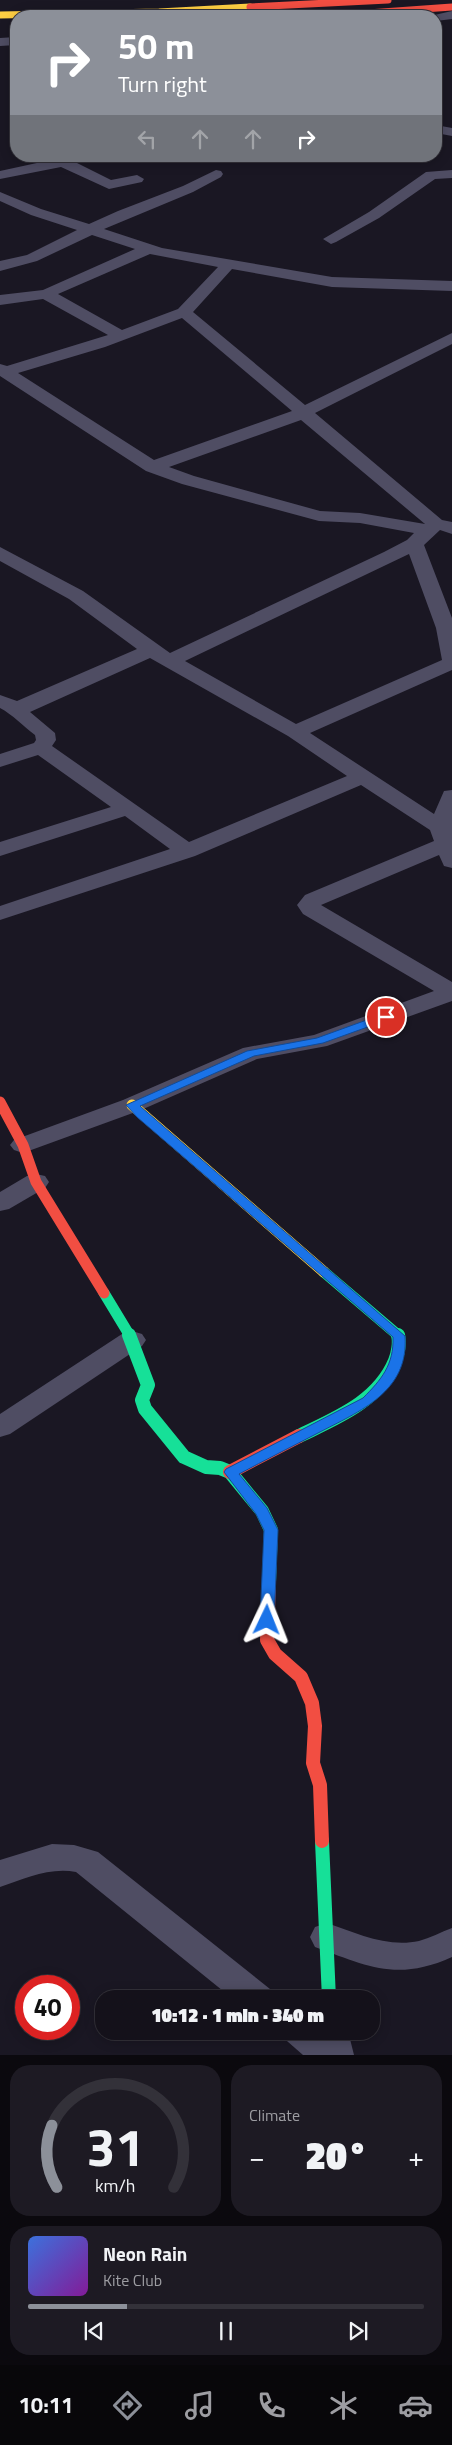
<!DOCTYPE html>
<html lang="en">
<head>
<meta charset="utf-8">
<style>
  body { margin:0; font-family:"Titillium Web",sans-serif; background:#1d1a23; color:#f1f3f6; height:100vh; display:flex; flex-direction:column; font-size:19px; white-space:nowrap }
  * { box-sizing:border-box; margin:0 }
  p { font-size:16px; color:#9d9da2 }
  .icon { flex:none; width:28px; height:28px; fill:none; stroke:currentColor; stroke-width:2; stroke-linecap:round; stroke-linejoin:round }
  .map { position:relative; height:2055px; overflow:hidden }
  .side { display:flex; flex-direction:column; gap:10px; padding:10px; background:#0b090e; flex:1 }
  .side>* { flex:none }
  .hud { position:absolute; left:10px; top:10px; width:432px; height:152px; border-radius:20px; box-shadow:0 2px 12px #0003,0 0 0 1px #333139; background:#8c9099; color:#fff; overflow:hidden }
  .speed { position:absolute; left:15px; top:1975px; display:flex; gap:10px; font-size:25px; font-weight:700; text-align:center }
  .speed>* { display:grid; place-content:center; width:65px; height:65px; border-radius:50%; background:#14111a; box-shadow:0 2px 12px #0003,0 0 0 1px #333139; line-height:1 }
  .speed .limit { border:8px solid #d22; background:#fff; color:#111 }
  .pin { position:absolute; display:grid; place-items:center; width:42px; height:42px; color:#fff; margin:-21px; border:2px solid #fff; border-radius:50%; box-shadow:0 1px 5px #0007 }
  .me { position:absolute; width:55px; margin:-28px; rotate:2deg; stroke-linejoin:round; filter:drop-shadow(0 0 4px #0008) }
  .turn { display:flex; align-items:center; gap:18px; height:105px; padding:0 25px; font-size:22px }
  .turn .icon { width:65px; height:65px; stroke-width:2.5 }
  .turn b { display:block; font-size:35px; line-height:42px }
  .lanes { display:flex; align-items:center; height:48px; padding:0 25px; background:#0003; justify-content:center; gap:25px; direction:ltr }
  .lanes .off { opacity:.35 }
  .big { font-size:38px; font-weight:800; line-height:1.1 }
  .side .card { flex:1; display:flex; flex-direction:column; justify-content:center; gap:8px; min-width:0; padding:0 18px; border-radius:20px; background:#1d1a23 }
  .side .dial { align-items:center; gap:0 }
  .dial svg { height:130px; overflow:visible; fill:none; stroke:#333139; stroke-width:7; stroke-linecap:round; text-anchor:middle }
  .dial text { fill:#f1f3f6; stroke:none }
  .song { display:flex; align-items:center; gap:15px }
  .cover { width:60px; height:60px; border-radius:8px; background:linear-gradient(135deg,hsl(220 70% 55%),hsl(290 70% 35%)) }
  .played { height:5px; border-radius:2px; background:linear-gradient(90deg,#8c9099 25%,#333139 25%) }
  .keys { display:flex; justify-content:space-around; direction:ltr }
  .heat { display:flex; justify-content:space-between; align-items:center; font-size:28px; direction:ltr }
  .side .tiles { flex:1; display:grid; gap:10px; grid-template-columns:1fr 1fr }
  .card:last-child { grid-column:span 2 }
  .trip { position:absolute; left:95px; top:1990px; width:285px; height:50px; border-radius:20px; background:#14111a; box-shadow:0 2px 12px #0003,0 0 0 1px #333139; font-weight:800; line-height:50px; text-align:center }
  .menu { display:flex; height:80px; justify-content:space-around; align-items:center; background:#08070a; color:#9d9da2 }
  .menu .icon { width:35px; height:35px }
  .menu .on { color:#8c9099 }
  .menu b { font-size:22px; color:#f1f3f6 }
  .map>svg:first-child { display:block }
</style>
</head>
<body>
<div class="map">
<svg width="452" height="2055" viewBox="0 0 452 2055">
  <rect width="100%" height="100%" fill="#1a1723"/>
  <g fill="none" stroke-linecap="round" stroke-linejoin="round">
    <g fill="#4f4d63" fill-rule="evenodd">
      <path d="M452,11V19L436,21V16H430Z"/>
      <path d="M16,37V45L0,46V38Z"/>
      <path d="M436,125L452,128V136L436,133Z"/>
      <path d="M69,156H98L96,159L77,163L111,180L137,175L144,179L142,182L109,189L61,167L0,179V171Z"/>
      <path d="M216,170L221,171L223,174L221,177L193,192L104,229L162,248L332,277L452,281V291L332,287L232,269L193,312L305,405L452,333V344L315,413L442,520L452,522V534L440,530L424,545L452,618V670L310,733L434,814L444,791L452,790V868L444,866L439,855L321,905L452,982V1001L327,1046L257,1059L141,1110L23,1153L14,1150L10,1145L14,1140L123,1100L243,1048L314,1035L434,991L303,914L297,905L305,895L434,841L430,830L361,785L195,856L0,920V906L170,849L125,816L0,856V842L111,807L38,755L0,767V754L34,743L36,740L35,735C24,727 12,714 0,708V695L17,701L137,649L69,599L0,561V547L83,591L170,653L384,552L407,540L414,533L360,523L319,521L182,484L146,471L0,376V364L7,366L108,335L43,299L0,305V295L43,290L135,249L92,235L37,261L0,271V261L27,255L77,230L31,215L0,201V192L41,209L89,224L118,211L183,186ZM150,254L218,267L178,309L122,330L58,294ZM182,318L292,411L154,460L18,373L105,347ZM301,420L425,524L360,513L320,511L194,476L169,467ZM409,554L436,628L442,660L296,724L185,661ZM150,658L288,736L347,776L189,842L52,746L56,740L55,733L30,712Z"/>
      <path d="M452,170V178L435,179L379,218L336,242L331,244L323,239L369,212L426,172Z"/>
      <path d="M36,1174L45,1176L49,1182L45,1188L9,1209L0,1211V1192L27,1176Z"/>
      <path d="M132,1331L142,1334L146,1340L142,1346L10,1434L0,1437V1414L122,1334Z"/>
      <path d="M52,1844L74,1845L98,1852L270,1989L275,1999H233L76,1872C49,1867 25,1879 0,1887V1860Z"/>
      <path d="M327,1923C356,1933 387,1948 419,1941C430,1938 441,1932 452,1928V1957C397,1982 367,1966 315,1947L310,1937L315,1927Z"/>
      <path d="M282,2031H348L354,2055H303L287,2041Z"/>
    </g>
    <g stroke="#16e098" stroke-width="11">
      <path d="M324,1272L399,1336"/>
      <path d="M104,1293L130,1336"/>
    </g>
    <g stroke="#16e098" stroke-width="14">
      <path d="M129,1335L148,1385L142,1400L145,1409L184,1457L206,1467L220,1468L230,1472L262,1511L271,1530L269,1582"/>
      <path d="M299,1436C336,1418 378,1402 395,1361C398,1354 400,1342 398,1335"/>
      <path d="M322,1841L329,1999"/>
    </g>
    <path stroke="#ffcf43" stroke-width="7" d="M0,15L159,12L250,7"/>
    <path stroke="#ffcf43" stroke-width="11" d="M132,1105L324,1272"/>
    <g stroke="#f24e42" stroke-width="7">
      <path d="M250,7L388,0"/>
      <path d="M368,13L452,7"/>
    </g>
    <path stroke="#f24e42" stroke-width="11" d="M0,1102L23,1145L36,1182L104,1293"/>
    <g stroke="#f24e42" stroke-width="14">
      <path d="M230,1472L299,1436"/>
      <path d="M269,1582L267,1640L275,1654L301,1677L312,1703L315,1726L313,1763L320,1785L322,1841"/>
    </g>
  </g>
  <path fill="#1a73e8" stroke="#114b97" d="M386,1013L390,1014V1019L323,1043L254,1056L140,1106L405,1336C409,1392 360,1411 318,1433C291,1447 265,1460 239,1474L267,1508L278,1530L274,1620L272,1624H262L260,1620L264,1530L256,1514L224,1472L226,1469L363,1398C381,1380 394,1365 393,1337L137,1117L126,1105L247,1051L317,1038Z"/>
</svg>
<div class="speed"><div class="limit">40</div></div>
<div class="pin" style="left:386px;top:1017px;background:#d93025"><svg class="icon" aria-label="arrive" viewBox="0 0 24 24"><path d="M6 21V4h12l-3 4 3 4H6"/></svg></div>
<svg class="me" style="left:267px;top:1620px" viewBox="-20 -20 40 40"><path d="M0-17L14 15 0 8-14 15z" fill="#1a73e8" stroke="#fff" stroke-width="4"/></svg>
<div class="trip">10:12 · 1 min · 340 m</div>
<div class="hud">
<div class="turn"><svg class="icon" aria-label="right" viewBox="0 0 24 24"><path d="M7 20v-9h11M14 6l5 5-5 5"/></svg><div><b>50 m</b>Turn right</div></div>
<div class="lanes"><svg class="icon off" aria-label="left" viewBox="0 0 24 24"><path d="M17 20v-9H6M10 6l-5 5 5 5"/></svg><svg class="icon off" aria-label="ahead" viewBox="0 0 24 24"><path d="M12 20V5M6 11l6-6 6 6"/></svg><svg class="icon off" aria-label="ahead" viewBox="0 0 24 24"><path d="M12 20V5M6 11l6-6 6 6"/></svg><svg class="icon" aria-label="right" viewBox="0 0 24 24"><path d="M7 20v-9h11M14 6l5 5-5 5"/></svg></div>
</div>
</div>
<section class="side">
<div class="tiles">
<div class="card dial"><svg viewBox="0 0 100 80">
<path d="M14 69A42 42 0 1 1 86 69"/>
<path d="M14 69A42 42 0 0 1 11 31" stroke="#8c9099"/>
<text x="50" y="56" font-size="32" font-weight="700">31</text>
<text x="50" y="72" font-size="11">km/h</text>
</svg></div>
<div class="card"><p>Climate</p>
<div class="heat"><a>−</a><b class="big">20°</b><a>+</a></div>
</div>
<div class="card">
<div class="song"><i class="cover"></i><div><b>Neon Rain</b><p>Kite Club</p></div></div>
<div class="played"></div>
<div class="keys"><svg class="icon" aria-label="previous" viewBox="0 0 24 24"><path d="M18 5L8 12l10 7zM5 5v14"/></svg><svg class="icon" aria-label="pause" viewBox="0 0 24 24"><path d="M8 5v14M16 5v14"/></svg><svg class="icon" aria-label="next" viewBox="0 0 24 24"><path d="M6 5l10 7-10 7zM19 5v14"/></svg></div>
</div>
</div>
</section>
<nav class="menu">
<b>10:11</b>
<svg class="icon on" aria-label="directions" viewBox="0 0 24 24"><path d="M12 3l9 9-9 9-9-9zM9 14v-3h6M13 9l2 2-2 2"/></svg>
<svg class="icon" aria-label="music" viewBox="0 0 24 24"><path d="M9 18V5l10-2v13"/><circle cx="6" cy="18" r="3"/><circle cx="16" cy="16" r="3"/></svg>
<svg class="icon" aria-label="phone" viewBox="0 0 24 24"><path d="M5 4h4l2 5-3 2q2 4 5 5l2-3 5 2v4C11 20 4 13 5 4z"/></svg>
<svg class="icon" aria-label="climate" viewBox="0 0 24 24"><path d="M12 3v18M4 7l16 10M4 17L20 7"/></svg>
<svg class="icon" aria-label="car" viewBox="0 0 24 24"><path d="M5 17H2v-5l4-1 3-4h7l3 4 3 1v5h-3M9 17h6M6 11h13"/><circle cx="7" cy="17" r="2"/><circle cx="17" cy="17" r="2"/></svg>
</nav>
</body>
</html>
